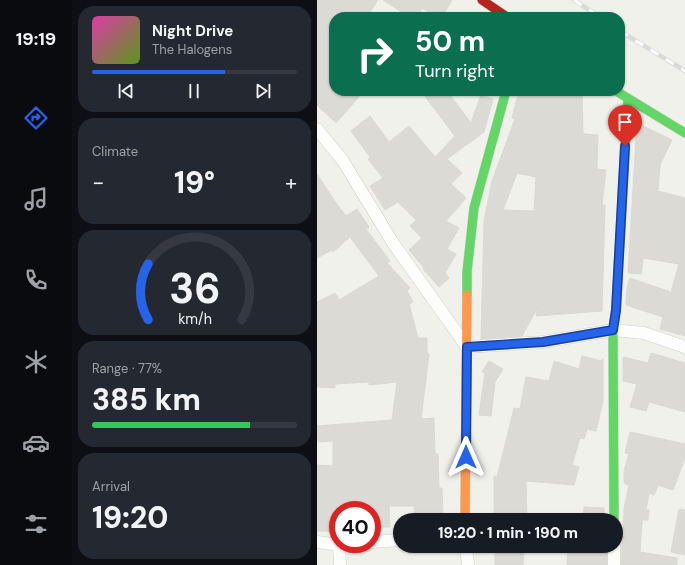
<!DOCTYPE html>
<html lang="en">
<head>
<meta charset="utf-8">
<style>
  body { margin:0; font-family:"DM Sans",sans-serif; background:#242831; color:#f1f3f6; height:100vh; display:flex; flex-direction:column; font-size:15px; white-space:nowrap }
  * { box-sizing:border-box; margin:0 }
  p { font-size:13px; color:#9ea1a6 }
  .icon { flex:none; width:22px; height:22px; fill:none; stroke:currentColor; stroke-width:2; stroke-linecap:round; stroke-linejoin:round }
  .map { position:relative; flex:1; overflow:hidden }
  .details { display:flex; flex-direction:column; gap:6px; padding:6px; background:#0d0f14; width:245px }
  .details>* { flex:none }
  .hud { position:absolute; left:12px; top:12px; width:296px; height:84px; border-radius:16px; box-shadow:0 1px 3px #0004; background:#0b6e4f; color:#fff; overflow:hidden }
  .speed { position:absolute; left:12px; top:501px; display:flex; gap:8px; font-size:20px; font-weight:700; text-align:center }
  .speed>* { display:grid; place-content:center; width:52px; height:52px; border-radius:50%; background:#171b24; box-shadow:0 1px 3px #0004; line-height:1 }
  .speed .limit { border:6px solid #d22; background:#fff; color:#111 }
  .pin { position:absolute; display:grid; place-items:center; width:34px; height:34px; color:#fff; margin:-41px -17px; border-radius:50% 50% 50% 0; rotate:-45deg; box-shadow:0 0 4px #0007 }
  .pin .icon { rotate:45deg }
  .me { position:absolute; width:44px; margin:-22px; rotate:0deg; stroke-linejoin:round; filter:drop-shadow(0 0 3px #0008) }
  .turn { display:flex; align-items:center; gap:14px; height:84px; padding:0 20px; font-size:18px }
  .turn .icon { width:52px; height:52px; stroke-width:2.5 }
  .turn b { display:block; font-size:28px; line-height:34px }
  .big { font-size:30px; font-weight:800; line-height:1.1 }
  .details .tile { flex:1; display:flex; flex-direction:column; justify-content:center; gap:6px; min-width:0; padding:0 14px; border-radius:16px; background:#242831 }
  .details .dial { align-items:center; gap:0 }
  .dial svg { height:104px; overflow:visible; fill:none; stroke:#363941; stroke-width:7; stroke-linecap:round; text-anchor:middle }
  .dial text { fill:#f1f3f6; stroke:none }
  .song { display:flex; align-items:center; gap:12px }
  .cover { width:48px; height:48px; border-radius:6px; background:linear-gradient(135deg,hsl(320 70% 55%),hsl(90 70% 35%)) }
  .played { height:4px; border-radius:2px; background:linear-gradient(90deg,#2563eb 65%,#363941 65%) }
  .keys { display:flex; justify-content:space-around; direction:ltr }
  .heat { display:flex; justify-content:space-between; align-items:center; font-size:22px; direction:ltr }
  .charge { height:6px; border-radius:3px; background:linear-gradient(90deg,#34c759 77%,#363941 0) }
  .trip { position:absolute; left:76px; top:513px; width:230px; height:40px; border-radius:20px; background:#171b24; box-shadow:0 1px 3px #0004; font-weight:800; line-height:40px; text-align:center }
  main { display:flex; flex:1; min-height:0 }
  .menu { display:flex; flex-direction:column; width:72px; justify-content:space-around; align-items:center; background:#090b0e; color:#9ea1a6 }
  .menu .icon { width:28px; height:28px }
  .menu .selected { color:#2563eb }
  .menu b { font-size:18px; color:#f1f3f6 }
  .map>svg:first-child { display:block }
</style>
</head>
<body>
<main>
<nav class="menu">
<b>19:19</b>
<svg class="icon selected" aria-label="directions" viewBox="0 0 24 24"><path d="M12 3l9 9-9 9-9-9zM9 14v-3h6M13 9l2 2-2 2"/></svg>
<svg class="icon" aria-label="music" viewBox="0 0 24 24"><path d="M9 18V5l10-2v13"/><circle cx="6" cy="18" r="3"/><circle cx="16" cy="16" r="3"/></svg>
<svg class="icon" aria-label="phone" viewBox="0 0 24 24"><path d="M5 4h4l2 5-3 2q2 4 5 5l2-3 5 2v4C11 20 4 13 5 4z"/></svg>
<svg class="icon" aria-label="climate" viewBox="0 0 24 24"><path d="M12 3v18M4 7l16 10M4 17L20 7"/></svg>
<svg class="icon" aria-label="car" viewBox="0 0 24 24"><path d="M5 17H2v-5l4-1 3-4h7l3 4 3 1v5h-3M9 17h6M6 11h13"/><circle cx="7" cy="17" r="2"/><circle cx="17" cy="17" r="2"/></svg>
<svg class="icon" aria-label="filters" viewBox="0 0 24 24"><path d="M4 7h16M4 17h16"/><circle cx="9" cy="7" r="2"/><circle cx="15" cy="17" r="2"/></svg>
</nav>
<section class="details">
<div class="tile">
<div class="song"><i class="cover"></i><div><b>Night Drive</b><p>The Halogens</p></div></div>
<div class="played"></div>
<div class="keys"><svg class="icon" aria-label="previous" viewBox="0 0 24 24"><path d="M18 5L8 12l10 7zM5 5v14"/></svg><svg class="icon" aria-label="pause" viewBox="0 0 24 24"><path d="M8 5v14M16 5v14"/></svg><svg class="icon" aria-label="next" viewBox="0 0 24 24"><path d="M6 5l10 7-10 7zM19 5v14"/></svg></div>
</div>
<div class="tile"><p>Climate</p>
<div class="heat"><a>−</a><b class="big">19°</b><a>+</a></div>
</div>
<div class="tile dial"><svg viewBox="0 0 100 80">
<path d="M14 69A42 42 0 1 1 86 69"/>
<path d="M14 69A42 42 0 0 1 14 26" stroke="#2563eb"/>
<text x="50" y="56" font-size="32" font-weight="700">36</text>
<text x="50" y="72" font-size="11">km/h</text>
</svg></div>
<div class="tile"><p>Range · 77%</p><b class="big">385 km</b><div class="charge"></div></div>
<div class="tile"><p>Arrival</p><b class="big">19:20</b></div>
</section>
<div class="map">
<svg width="368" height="565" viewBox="0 0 368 565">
  <rect width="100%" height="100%" fill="#f1f1ec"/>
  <g fill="#dbdad4" stroke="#dad8d2" fill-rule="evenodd">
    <path d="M0,0H61L50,17H17V91H47L19,123L0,105Z"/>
    <path d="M66,0H135L125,17H120L105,8L100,17H92Z"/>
    <path d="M104,91H130L154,123L164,95L176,99L167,132L130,159L145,173L134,184L149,198L129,221L142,228L130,249L139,254L128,273L132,278L122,287L106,269L107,268L92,250L105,238L93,226L99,220L81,202L68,210L53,186L66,178L51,159L53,157L34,131L53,116L72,142L92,126L118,157L138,136Z"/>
    <path d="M202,91H265L266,134L281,135L280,169L289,170L285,205H288L285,311L219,316L221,307L205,336L164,339L167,221L175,181L198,119L195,118ZM200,173L219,177L217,211L186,210Z"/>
    <path d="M324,125L355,140L343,165L341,191L368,198V336L343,329L346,317L309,305L310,288L313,278L354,292L362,264L326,258L324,274L311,273L319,137Z"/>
    <path d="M0,174L19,203L29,216L40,209L52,227L49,229L73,261L70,263L93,288L90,291L96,302L92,304L101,338H110V353L112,354L104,419L117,418L118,454H121L122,488H125L126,518L98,520L97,506H72L73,527H55V510H21V518L13,519V531H0V465L16,466V441L1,442L0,426L75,420L80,382L52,385V382L18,384V388L0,387V302L18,293L22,300L62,276L33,237L16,252L15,250L0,258Z"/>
    <path d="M334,353L368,363V412L332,402L329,411L313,407L320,384L306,381V357L331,363Z"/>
    <path d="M265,356L285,361L286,359V401L279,431L270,429L267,439L263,438L255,465L262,467L257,485L209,481L210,520H177V476L180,477L197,408L203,409L209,377L232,381L237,361L262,369Z"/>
    <path d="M172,361L186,369L178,382L174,416L162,415L168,373L165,372Z"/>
    <path d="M313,432L368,444V458L356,490L341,485L337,495L332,493L329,510H332L331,520H325L323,552L360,558V565H304L307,509L312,485L307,483V470L312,454L308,453Z"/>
    <path d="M267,507L287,508V520H266Z"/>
    <path d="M362,509L368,510V555L354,552Z"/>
    <path d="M178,546H207L206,565H178Z"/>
    <path d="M251,546H290V565H250Z"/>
  </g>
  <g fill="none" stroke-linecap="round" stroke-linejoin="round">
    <defs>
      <g id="street">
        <path d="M0,129L26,161L76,243L150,347L226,342L296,330L327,333L368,347"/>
        <path d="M0,542L22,545L36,544"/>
        <path d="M55,542L83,540"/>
        <path d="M22,545L23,565"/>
        <path d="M149,546L151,565"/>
        <path d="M297,546V565"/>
      </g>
      <g id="fast">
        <path d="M299,91L368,133"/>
        <path d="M150,295V272L157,208L189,91"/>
        <path d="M297,520L296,330L299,310L311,99"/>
      </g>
      <path id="slow" d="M148,520L150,295"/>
      <path id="jam" d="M165,0L190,17"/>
    </defs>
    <use href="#street" stroke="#d0ceca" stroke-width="13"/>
    <use href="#fast" stroke="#d1cec3" stroke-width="10"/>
    <use href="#slow" stroke="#d1cec3" stroke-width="10"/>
    <use href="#jam" stroke="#d1cec3" stroke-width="10"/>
    <use href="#street" stroke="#fdfdfc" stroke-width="12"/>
    <use href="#fast" stroke="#63d668" stroke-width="9"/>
    <use href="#slow" stroke="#ff974d" stroke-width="9"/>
    <use href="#jam" stroke="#b3261e" stroke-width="9"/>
    <defs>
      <g id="rail">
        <path d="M257,0L283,17"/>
        <path d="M303,31L368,71"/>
      </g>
    </defs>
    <use href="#rail" stroke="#dadad9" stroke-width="4.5"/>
    <use href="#rail" stroke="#fff" stroke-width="3" stroke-dasharray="9" stroke-linecap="butt"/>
  </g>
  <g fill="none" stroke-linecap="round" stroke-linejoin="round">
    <defs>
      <path id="route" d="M149,457L150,347L226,342L296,330L299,310L308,146"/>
    </defs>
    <use href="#route" stroke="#184099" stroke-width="10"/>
    <use href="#route" stroke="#2563eb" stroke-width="7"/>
  </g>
</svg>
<div class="speed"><div class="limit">40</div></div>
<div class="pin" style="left:308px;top:146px;background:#d93025"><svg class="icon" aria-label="arrive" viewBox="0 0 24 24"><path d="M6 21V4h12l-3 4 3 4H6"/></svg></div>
<svg class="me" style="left:149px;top:457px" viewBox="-20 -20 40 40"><path d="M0-17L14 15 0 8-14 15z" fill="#2563eb" stroke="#fff" stroke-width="4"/></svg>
<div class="trip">19:20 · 1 min · 190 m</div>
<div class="hud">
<div class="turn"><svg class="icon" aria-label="right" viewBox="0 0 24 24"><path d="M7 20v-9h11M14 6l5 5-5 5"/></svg><div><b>50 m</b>Turn right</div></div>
</div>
</div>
</main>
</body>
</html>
